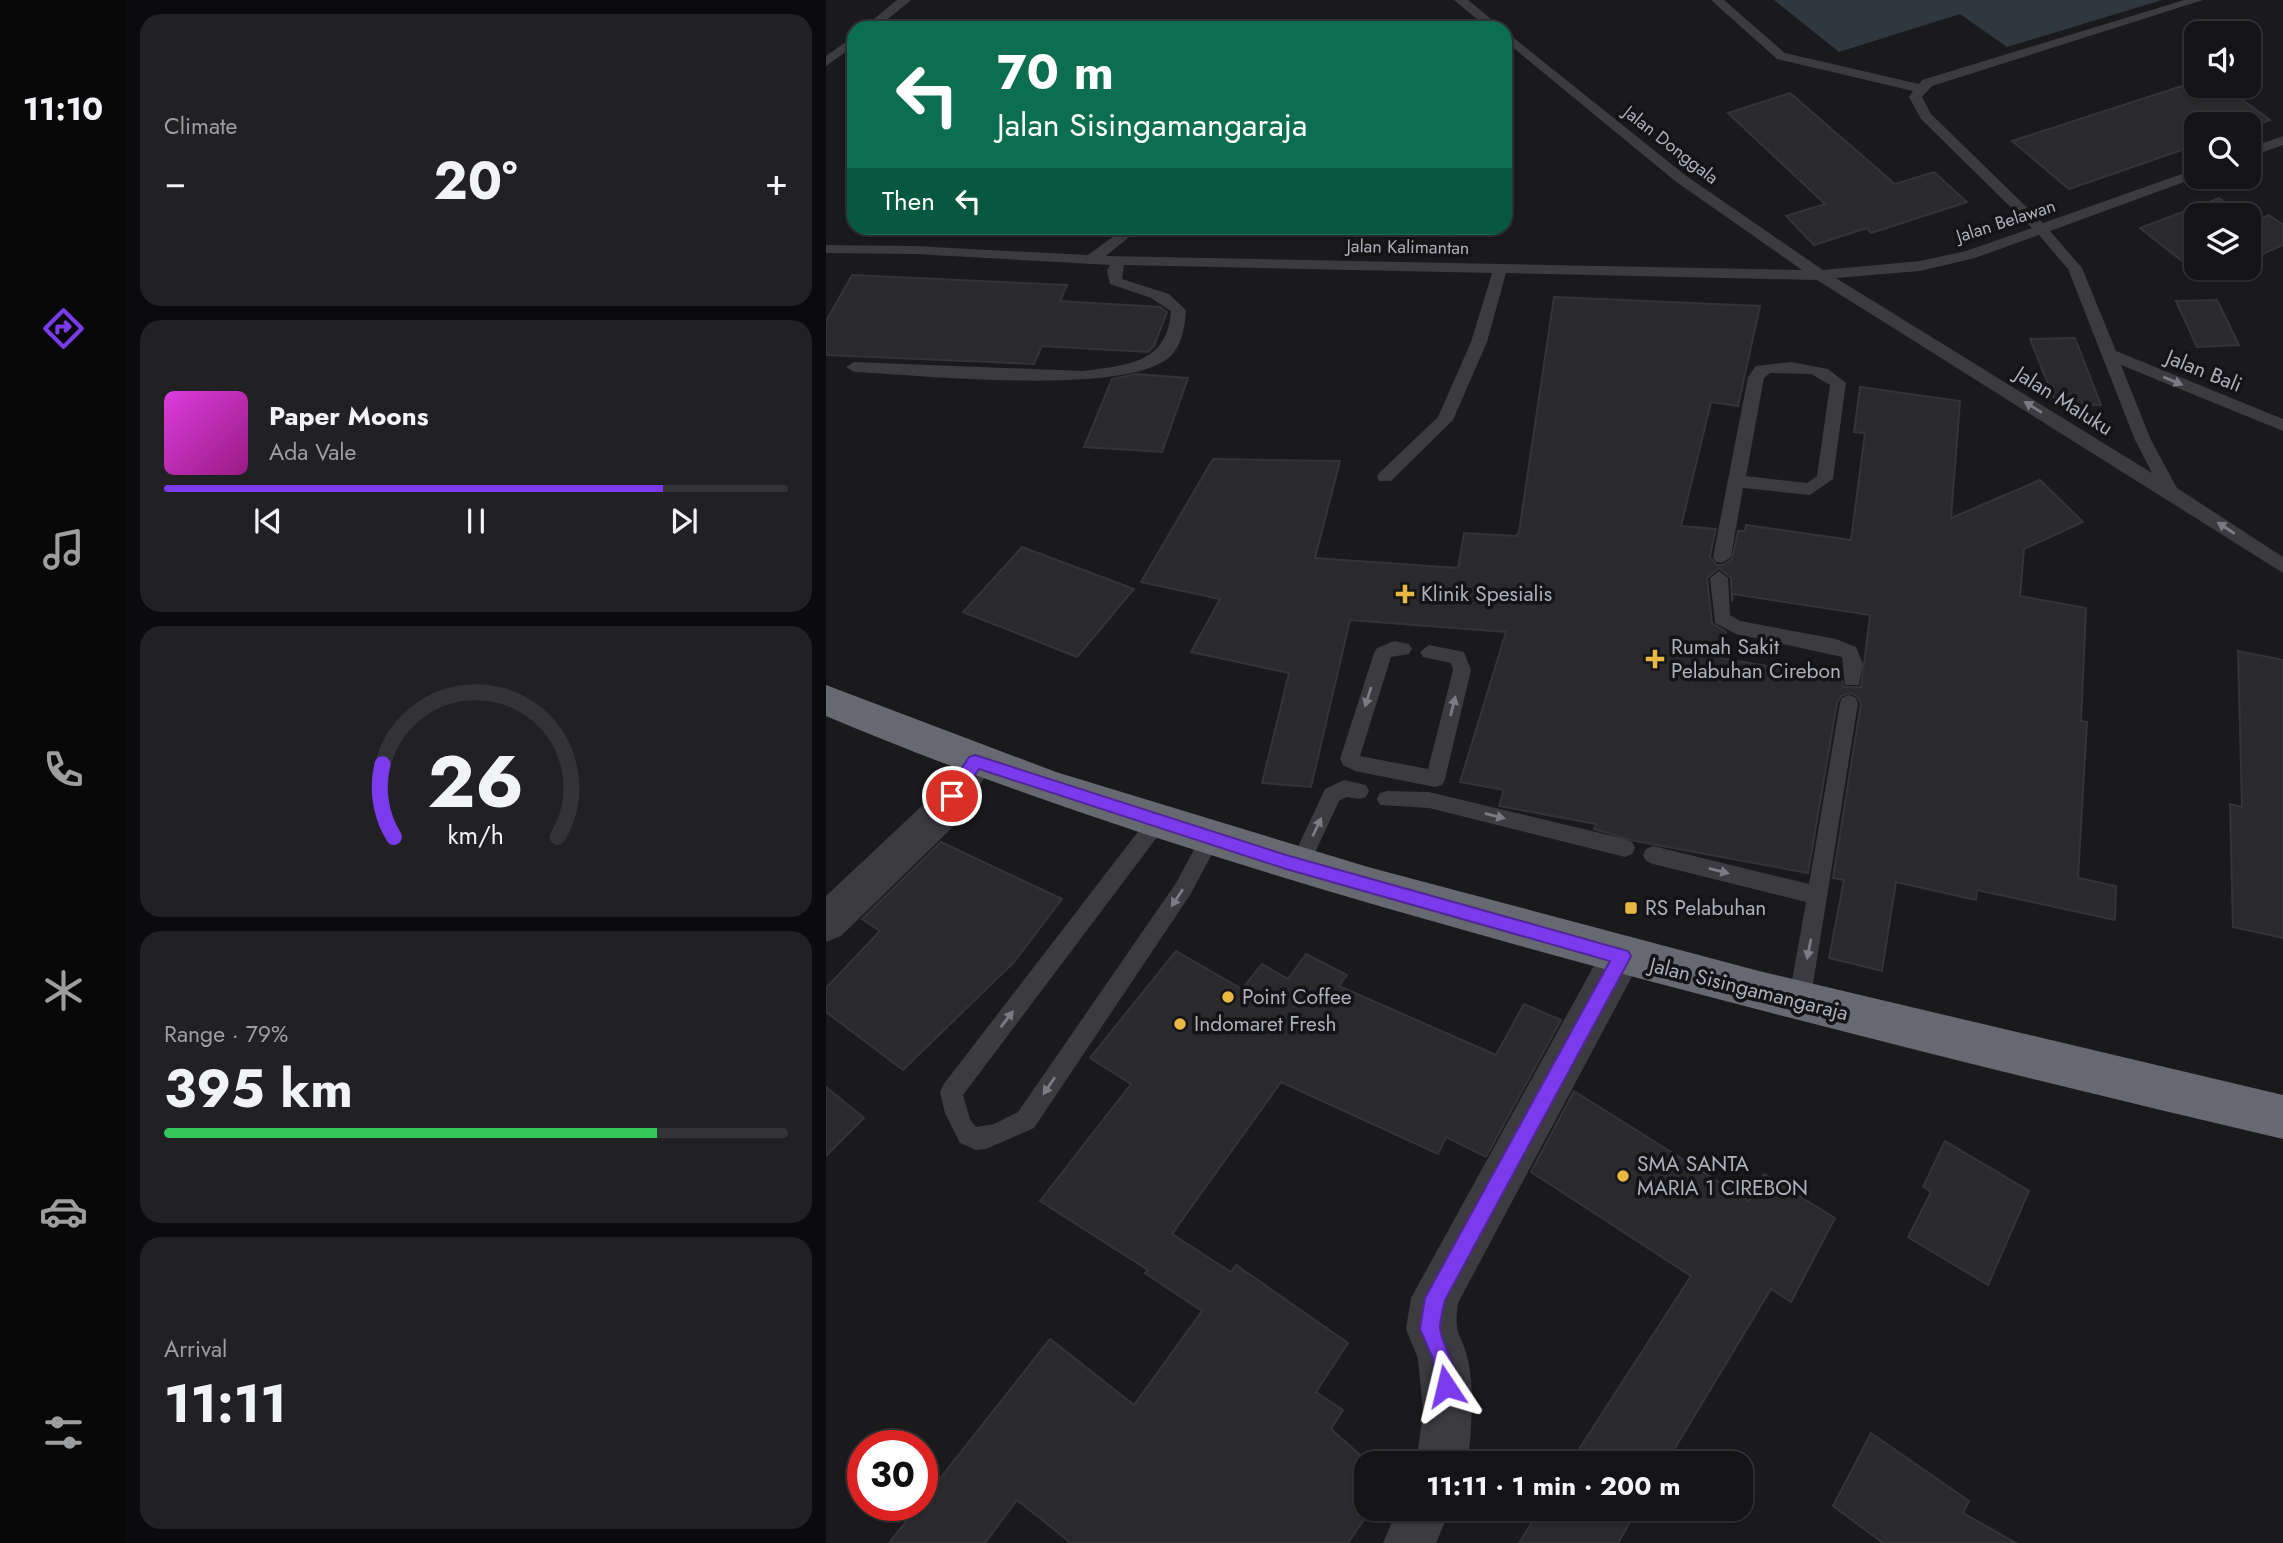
<!DOCTYPE html>
<html lang="en">
<head>
<meta charset="utf-8">
<style>
  body { margin:0; font-family:Jost,sans-serif; background:#212022; color:#f1f3f6; height:100vh; display:flex; flex-direction:column; font-size:26px; white-space:nowrap }
  * { box-sizing:border-box; margin:0 }
  p { font-size:23px; color:#9d9ea0 }
  .icon { flex:none; width:38px; height:38px; fill:none; stroke:currentColor; stroke-width:2; stroke-linecap:round; stroke-linejoin:round }
  .map { position:relative; flex:1; overflow:hidden }
  .details { display:flex; flex-direction:column; gap:14px; padding:14px; background:#0b0a0c; width:700px }
  .details>* { flex:none }
  .guide { position:absolute; left:21px; top:21px; width:665px; height:214px; border-radius:21px; box-shadow:0 2px 5px #0004,0 0 0 2px #333234; background:#0b6e4f; color:#fff; overflow:hidden }
  .fabs { position:absolute; left:1358px; top:21px; display:grid; gap:14px }
  .fabs a { display:grid; place-items:center; width:77px; height:77px; border-radius:14px; background:#141315; box-shadow:0 2px 5px #0004,0 0 0 2px #333234; font-size:35px }
  .speed { position:absolute; left:21px; top:1430px; display:flex; gap:14px; font-size:35px; font-weight:700; text-align:center }
  .speed>* { display:grid; place-content:center; width:91px; height:91px; border-radius:50%; background:#141315; box-shadow:0 2px 5px #0004,0 0 0 2px #333234; line-height:1 }
  .speed .limit { border:10px solid #d22; background:#fff; color:#111 }
  .pin { position:absolute; display:grid; place-items:center; width:60px; height:60px; color:#fff; margin:-30px; border:4px solid #fff; border-radius:50%; box-shadow:0 2px 7px #0007 }
  .me { position:absolute; width:77px; margin:-38px; rotate:350deg; stroke-linejoin:round; filter:drop-shadow(0 0 5px #0008) }
  .turn { display:flex; align-items:center; gap:24px; height:147px; padding:0 35px; font-size:32px }
  .turn .icon { width:91px; height:91px; stroke-width:2.5 }
  .turn b { display:block; font-size:49px; line-height:60px }
  .then { display:flex; align-items:center; height:66px; padding:0 35px; background:#0003; gap:14px; font-size:26px }
  .big { font-size:52px; font-weight:700; line-height:1.1 }
  .details .card { flex:1; display:flex; flex-direction:column; justify-content:center; gap:10px; min-width:0; padding:0 24px; border-radius:21px; background:#212022 }
  .details .dial { align-items:center; gap:0 }
  .dial svg { height:182px; overflow:visible; fill:none; stroke:#333234; stroke-width:7; stroke-linecap:round; text-anchor:middle }
  .dial text { fill:#f1f3f6; stroke:none }
  .song { display:flex; align-items:center; gap:21px }
  .cover { width:84px; height:84px; border-radius:10px; background:linear-gradient(135deg,hsl(300 70% 55%),hsl(310 70% 35%)) }
  .played { height:7px; border-radius:4px; background:linear-gradient(90deg,#7c3aed 80%,#333234 80%) }
  .keys { display:flex; justify-content:space-around; direction:ltr }
  .heat { display:flex; justify-content:space-between; align-items:center; font-size:38px; direction:ltr }
  .charge { height:10px; border-radius:5px; background:linear-gradient(90deg,#34c759 79%,#333234 0) }
  .trip { position:absolute; left:528px; top:1451px; width:399px; height:70px; border-radius:21px; background:#141315; box-shadow:0 2px 5px #0004,0 0 0 2px #333234; font-weight:700; line-height:70px; text-align:center }
  main { display:flex; flex:1; min-height:0 }
  .tab-bar { display:flex; flex-direction:column; width:126px; justify-content:space-around; align-items:center; background:#080808; color:#9d9ea0 }
  .tab-bar .icon { width:49px; height:49px }
  .tab-bar .selected { color:#7c3aed }
  .tab-bar b { font-size:32px; color:#f1f3f6 }
  .map>svg:first-child { display:block }
</style>
</head>
<body>
<main>
<nav class="tab-bar">
<b>11:10</b>
<svg class="icon selected" aria-label="directions" viewBox="0 0 24 24"><path d="M12 3l9 9-9 9-9-9zM9 14v-3h6M13 9l2 2-2 2"/></svg>
<svg class="icon" aria-label="music" viewBox="0 0 24 24"><path d="M9 18V5l10-2v13"/><circle cx="6" cy="18" r="3"/><circle cx="16" cy="16" r="3"/></svg>
<svg class="icon" aria-label="phone" viewBox="0 0 24 24"><path d="M5 4h4l2 5-3 2q2 4 5 5l2-3 5 2v4C11 20 4 13 5 4z"/></svg>
<svg class="icon" aria-label="climate" viewBox="0 0 24 24"><path d="M12 3v18M4 7l16 10M4 17L20 7"/></svg>
<svg class="icon" aria-label="car" viewBox="0 0 24 24"><path d="M5 17H2v-5l4-1 3-4h7l3 4 3 1v5h-3M9 17h6M6 11h13"/><circle cx="7" cy="17" r="2"/><circle cx="17" cy="17" r="2"/></svg>
<svg class="icon" aria-label="filters" viewBox="0 0 24 24"><path d="M4 7h16M4 17h16"/><circle cx="9" cy="7" r="2"/><circle cx="15" cy="17" r="2"/></svg>
</nav>
<section class="details">
<div class="card"><p>Climate</p>
<div class="heat"><a>−</a><b class="big">20°</b><a>+</a></div>
</div>
<div class="card">
<div class="song"><i class="cover"></i><div><b>Paper Moons</b><p>Ada Vale</p></div></div>
<div class="played"></div>
<div class="keys"><svg class="icon" aria-label="previous" viewBox="0 0 24 24"><path d="M18 5L8 12l10 7zM5 5v14"/></svg><svg class="icon" aria-label="pause" viewBox="0 0 24 24"><path d="M8 5v14M16 5v14"/></svg><svg class="icon" aria-label="next" viewBox="0 0 24 24"><path d="M6 5l10 7-10 7zM19 5v14"/></svg></div>
</div>
<div class="card dial"><svg viewBox="0 0 100 80">
<path d="M14 69A42 42 0 1 1 86 69"/>
<path d="M14 69A42 42 0 0 1 9 37" stroke="#7c3aed"/>
<text x="50" y="56" font-size="32" font-weight="700">26</text>
<text x="50" y="72" font-size="11">km/h</text>
</svg></div>
<div class="card"><p>Range · 79%</p><b class="big">395 km</b><div class="charge"></div></div>
<div class="card"><p>Arrival</p><b class="big">11:11</b></div>
</section>
<div class="map">
<svg width="1457" height="1543" viewBox="0 0 1457 1543">
  <rect width="100%" height="100%" fill="#1a191c"/>
  <path fill="#30383f" d="M948,0H1336L1181,47L1134,14L1013,52Z"/>
  <g fill="#2a2a2c" stroke="#343437" stroke-width="2" fill-rule="evenodd">
    <path d="M1356,86H1397L1444,120L1423,127V124H1370V145L1243,189L1186,141Z"/>
    <path d="M964,93L1069,184L1108,172L1141,202L1045,233L1041,228L988,245L960,216L999,204L902,113Z"/>
    <path d="M1393,198L1417,215H1370V268H1404L1379,279L1314,228Z"/>
    <path d="M1443,215L1457,225V245L1423,260V220L1426,223Z"/>
    <path d="M26,275L241,285L234,301L334,307L341,312L328,346L322,352L216,346L208,364L0,355V321Z"/>
    <path d="M728,297L934,306L912,406L885,402L855,526L890,529L884,556L890,565H897L906,559L912,531H919L920,525L1025,540L1039,433L1028,432L1034,387L1134,401L1125,518L1214,480L1257,522L1198,549L1194,596L1260,608L1255,721L1261,722L1252,878L1290,886L1289,920L1151,890L1150,900L1070,882L1056,971L1003,958L1018,880L1007,878L1035,703L1031,696L1024,693L1015,696L1011,703L982,873L809,841L768,829L770,824L673,806L678,790L634,782L680,632L524,620L485,787L436,783L463,673L365,652L394,599L315,582L387,459L514,461L489,558L632,568L638,533L690,536L693,532ZM893,568L905,578L906,602L907,594L1044,615L1035,687H1017L1016,679L894,658L900,632L886,623L881,578Z"/>
    <path d="M1391,300L1413,345L1371,347L1350,301Z"/>
    <path d="M1249,338L1275,405L1231,406L1204,339Z"/>
    <path d="M309,374L362,378L336,452L258,447L286,379Z"/>
    <path d="M196,547L308,589L251,657L137,612Z"/>
    <path d="M1412,651L1457,660V938L1407,927L1404,804L1416,807Z"/>
    <path d="M115,842L236,899L188,962L77,1070L0,1012V988L54,931L36,919Z"/>
    <path d="M350,951L416,989L436,964L462,979L480,954L521,975L513,986L670,1055L698,1004L735,1020L660,1157L620,1137L612,1154L455,1082L346,1234L405,1272L410,1265L522,1343L490,1392L517,1410L505,1429L543,1463H541V1508H546L522,1543H245L191,1500L159,1543H63L224,1339L308,1405L376,1311L319,1273L322,1270L214,1201L305,1084L264,1058Z"/>
    <path d="M0,1087L38,1118L0,1156Z"/>
    <path d="M748,1091L923,1201L938,1174L1009,1218L965,1302L945,1289L840,1463H744L865,1276L705,1172Z"/>
    <path d="M1119,1141L1203,1191L1162,1285L1082,1237L1105,1192L1097,1187Z"/>
    <path d="M1045,1433L1143,1501L1137,1513L1190,1543H1057L1007,1506Z"/>
    <path d="M715,1508H812L792,1543H693Z"/>
  </g>
  <g fill="none" stroke-linecap="round" stroke-linejoin="round">
    <g fill="#3b3b40" fill-rule="evenodd">
      <path d="M71,0H85L51,28H37Z"/>
      <path d="M628,0H642L676,28H662Z"/>
      <path d="M885,0H898L959,53L1093,84L1096,80L1358,0H1377L1106,86L1096,97L1105,114L1217,223L1370,169L1372,177L1224,231L1256,268L1290,351L1457,419V431L1295,365L1325,440L1351,488L1457,557V573L991,280L680,273L661,342L627,420L565,481H553L551,477L553,473L612,417L645,342L666,273L298,265L296,279L343,294L360,310C359,327 356,348 341,359C293,396 94,375 28,372L20,367L28,362L257,371C301,365 341,364 345,311L325,298L284,284L281,271L284,265L88,254L0,253V245L88,246L262,255L299,228H314L280,256L976,270L849,181L679,41V31L859,175L997,270L1094,261L1140,251L1206,228L1095,119L1083,97L1087,91L951,59ZM1213,235L1242,269L1309,440L1326,473L1010,278L1094,271L1149,258Z"/>
      <path d="M28,36V46L0,66V56Z"/>
      <path d="M1457,136V145L1423,157V148Z"/>
      <path d="M965,362L1002,369L1020,383L1007,479L984,495L917,488L905,557L896,563L890,562L887,557L922,377L930,366ZM944,373L985,374L1004,385L991,476L981,483L920,476L938,378Z"/>
      <path d="M893,571L902,578L904,615L914,621L1010,639L1030,647L1037,664L1033,685H1019L1016,657L910,634L889,623L884,578Z"/>
      <path d="M568,641L583,644L586,649L583,654L565,657L534,756L602,769L627,670L625,663L597,657L594,652L603,645L638,652L645,670L619,779L616,785L609,787L529,771L517,765L514,759L548,653L551,648Z"/>
      <path d="M1023,695L1030,698L1032,703L984,1003L981,1010L973,1013L965,1010L962,1003L980,902L827,864L820,861L817,855L820,849L827,846L983,884L1014,703L1016,698Z"/>
      <path d="M518,780L540,785L543,791L540,797L533,799L520,797L513,801L480,872L473,875L466,872L463,866L499,789Z"/>
      <path d="M561,791L603,792L799,839L806,842L809,848L806,854L799,857L603,808L554,805L551,799L554,793Z"/>
      <path d="M331,814L338,816L341,822L338,828L137,1095L144,1119L150,1127L168,1124L192,1112L350,883L377,833L384,830L391,833L394,839L364,895L208,1128L160,1149L150,1150L134,1143L119,1113L114,1093L117,1085L324,816Z"/>
    </g>
    <g fill="#3b3b40" fill-rule="evenodd">
      <path d="M149,746L163,751L168,762L129,825L15,936L0,942V896L101,801L135,751Z"/>
      <path d="M796,937L811,942L817,956L632,1303C627,1338 636,1332 642,1360C649,1394 645,1429 642,1463H590L597,1412L592,1359L580,1329L585,1298L781,942Z"/>
      <path d="M572,1508H625L610,1543H557Z"/>
    </g>
    <path fill="#676971" fill-rule="evenodd" d="M0,685L230,772L542,867L933,971L1457,1095V1139C1194,1077 933,1012 673,940C445,876 218,808 0,716Z"/>
  </g>
  <defs><path id="oneway-solid" d="M-6-.8H1V-3.2L6.5 0L1 3.2V.8H-6Z" transform="scale(1.75)"/></defs>
  <g fill="#7a7b83">
    <use href="#oneway-solid" transform="translate(1347 381) rotate(22)"/>
    <use href="#oneway-solid" transform="translate(1207 407) rotate(-148)"/>
    <use href="#oneway-solid" transform="translate(1400 528) rotate(-147)"/>
    <use href="#oneway-solid" transform="translate(542 697) rotate(108)"/>
    <use href="#oneway-solid" transform="translate(627 706) rotate(-76)"/>
    <use href="#oneway-solid" transform="translate(669 816) rotate(14)"/>
    <use href="#oneway-solid" transform="translate(491 827) rotate(-65)"/>
    <use href="#oneway-solid" transform="translate(893 871) rotate(14)"/>
    <use href="#oneway-solid" transform="translate(351 898) rotate(124)"/>
    <use href="#oneway-solid" transform="translate(983 949) rotate(101)"/>
    <use href="#oneway-solid" transform="translate(181 1019) rotate(-53)"/>
    <use href="#oneway-solid" transform="translate(223 1086) rotate(124)"/>
  </g>
  <path fill="#7c3aed" stroke="#51269a" stroke-width="2" d="M149,755L460,855L802,951L805,956L802,962L619,1300C617,1308 614,1320 614,1328C616,1351 637,1368 627,1393L620,1396L612,1393L607,1359L594,1329L599,1298L784,961L460,869L153,769L132,801H121V791L143,757Z"/>
  <g fill="#e9b843" stroke="#141417" stroke-width="2.5">
    <path d="M575.5 583.5h7v7h7v7h-7v7h-7v-7h-7v-7h7z"/>
    <path d="M825.5 648.5h7v7h7v7h-7v7h-7v-7h-7v-7h7z"/>
    <rect x="798" y="901" width="14" height="14" rx="3.5"/>
    <circle cx="402" cy="997" r="7"/>
    <circle cx="354" cy="1024" r="7"/>
    <circle cx="797" cy="1176" r="7"/>
  </g>
  <g text-anchor="middle" dominant-baseline="central" stroke-width="7" stroke-linejoin="round" paint-order="stroke">
    <g font-size="18" fill="#adb0ba" stroke="#141417">
      <text transform="translate(845 145) rotate(38)">Jalan Donggala</text>
      <text transform="translate(1180 221) rotate(-18)">Jalan Belawan</text>
      <text transform="translate(582 247) rotate(1)">Jalan Kalimantan</text>
    </g>
    <g font-size="21" fill="#adb0ba" stroke="#141417">
      <text transform="translate(1378 371) rotate(22)">Jalan Bali</text>
      <text transform="translate(1238 401) rotate(32)">Jalan Maluku</text>
      <text transform="translate(923 989) rotate(14)">Jalan Sisingamangaraja</text>
    </g>
    <g font-size="21" fill="#adb0ba" stroke="#141417" text-anchor="start">
      <text x="595" y="594">Klinik Spesialis</text>
      <text x="845" y="647">Rumah Sakit<tspan x="845" dy="24">Pelabuhan Cirebon</tspan></text>
      <text x="819" y="908">RS Pelabuhan</text>
      <text x="416" y="997">Point Coffee</text>
      <text x="368" y="1024">Indomaret Fresh</text>
      <text x="811" y="1164">SMA SANTA<tspan x="811" dy="24">MARIA 1 CIREBON</tspan></text>
    </g>
  </g>
</svg>
<div class="fabs">
<a><svg class="icon" aria-label="sound" viewBox="0 0 24 24"><path d="M4 9h4l5-4v14l-5-4H4zM17 9q2 3 0 6"/></svg></a>
<a><svg class="icon" aria-label="search" viewBox="0 0 24 24"><circle cx="10" cy="10" r="6"/><path d="M15 15l6 6"/></svg></a>
<a><svg class="icon" aria-label="layers" viewBox="0 0 24 24"><path d="M12 4l9 5-9 5-9-5zM3 14l9 5 9-5"/></svg></a>
</div>
<div class="speed"><div class="limit">30</div></div>
<div class="pin" style="left:126px;top:796px;background:#d93025"><svg class="icon" aria-label="arrive" viewBox="0 0 24 24"><path d="M6 21V4h12l-3 4 3 4H6"/></svg></div>
<svg class="me" style="left:620px;top:1386px" viewBox="-20 -20 40 40"><path d="M0-17L14 15 0 8-14 15z" fill="#7c3aed" stroke="#fff" stroke-width="4"/></svg>
<div class="trip">11:11 · 1 min · 200 m</div>
<div class="guide">
<div class="turn"><svg class="icon" aria-label="left" viewBox="0 0 24 24"><path d="M17 20v-9H6M10 6l-5 5 5 5"/></svg><div><b>70 m</b>Jalan Sisingamangaraja</div></div>
<div class="then">Then<svg class="icon" aria-label="left" viewBox="0 0 24 24"><path d="M17 20v-9H6M10 6l-5 5 5 5"/></svg></div>
</div>
</div>
</main>
</body>
</html>
